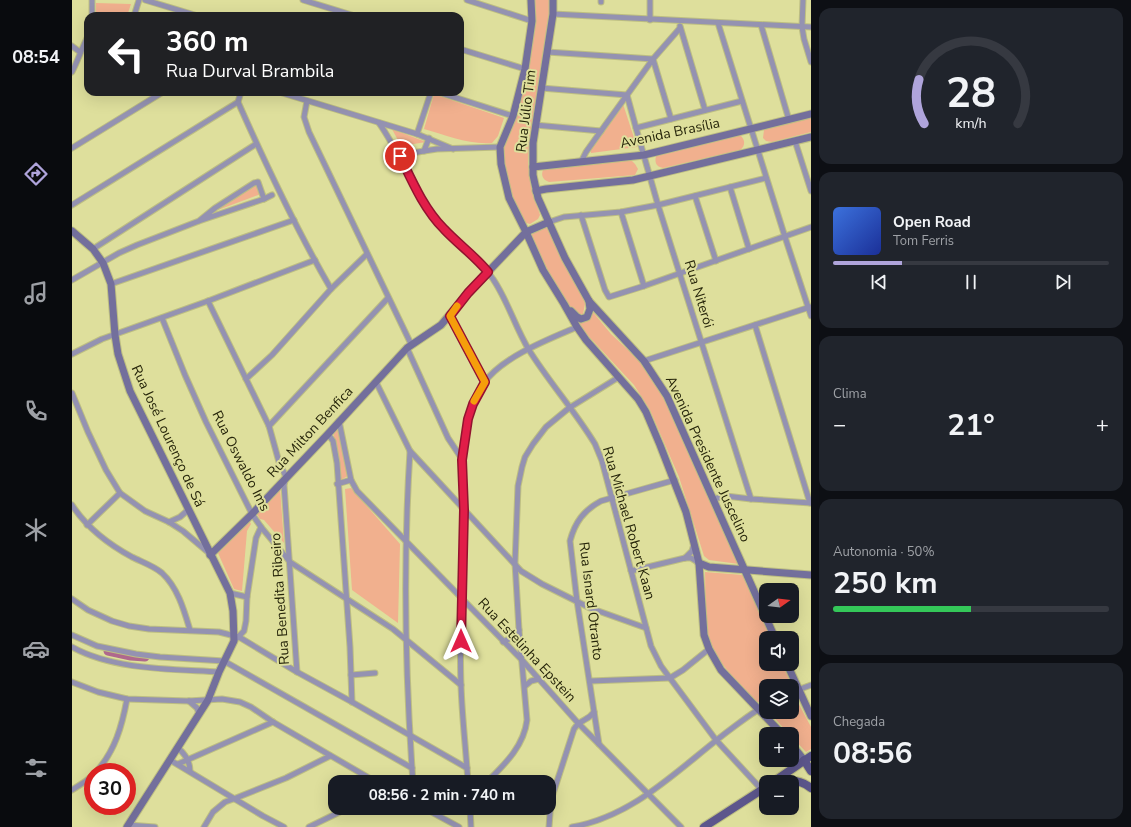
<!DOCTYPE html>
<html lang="pt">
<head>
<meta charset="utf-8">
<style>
  body { margin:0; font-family:"Nunito Sans",sans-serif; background:#20242c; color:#f1f3f6; height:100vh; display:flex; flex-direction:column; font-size:15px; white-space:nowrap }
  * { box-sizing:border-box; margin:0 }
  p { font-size:13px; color:#9ea1a6 }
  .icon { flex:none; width:22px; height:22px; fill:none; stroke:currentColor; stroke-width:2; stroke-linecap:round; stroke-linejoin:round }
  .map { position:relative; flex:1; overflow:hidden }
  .sheet { display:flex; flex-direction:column; gap:8px; padding:8px; background:#0d0f14; width:320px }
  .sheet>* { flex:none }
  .hud { position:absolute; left:12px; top:12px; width:380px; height:84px; border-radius:12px; box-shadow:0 4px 16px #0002; background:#202124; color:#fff; overflow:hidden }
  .needle { width:26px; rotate:76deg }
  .buttons { position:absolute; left:687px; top:583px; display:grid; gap:8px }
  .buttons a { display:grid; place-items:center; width:40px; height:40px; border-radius:8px; background:#171b24; box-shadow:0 4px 16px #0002; font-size:20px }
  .speed { position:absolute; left:12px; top:763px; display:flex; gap:8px; font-size:20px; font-weight:700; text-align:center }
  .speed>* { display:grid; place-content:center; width:52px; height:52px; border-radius:50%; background:#171b24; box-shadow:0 4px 16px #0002; line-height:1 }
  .speed .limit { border:6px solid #d22; background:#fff; color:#111 }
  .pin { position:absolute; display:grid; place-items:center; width:34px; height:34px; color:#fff; margin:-17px; border:2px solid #fff; border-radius:50%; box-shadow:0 1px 4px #0007 }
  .me { position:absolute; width:44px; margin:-22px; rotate:0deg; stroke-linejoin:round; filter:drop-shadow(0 0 3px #0008) }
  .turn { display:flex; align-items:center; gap:14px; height:84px; padding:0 16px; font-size:18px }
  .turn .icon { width:52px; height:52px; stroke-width:2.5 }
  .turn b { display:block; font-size:28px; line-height:34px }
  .big { font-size:30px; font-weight:700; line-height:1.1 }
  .sheet .card { flex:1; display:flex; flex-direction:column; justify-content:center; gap:6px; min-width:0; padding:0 14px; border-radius:12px; background:#20242c }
  .sheet .dial { align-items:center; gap:0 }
  .dial svg { height:104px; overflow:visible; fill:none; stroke:#363941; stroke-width:7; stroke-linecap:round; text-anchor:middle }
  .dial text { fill:#f1f3f6; stroke:none }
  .song { display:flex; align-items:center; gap:12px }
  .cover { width:48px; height:48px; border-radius:6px; background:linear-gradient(135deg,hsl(220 70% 55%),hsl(230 70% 35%)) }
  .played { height:4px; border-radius:2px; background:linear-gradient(90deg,#afa4db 25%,#363941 25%) }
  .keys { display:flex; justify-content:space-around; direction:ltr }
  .heat { display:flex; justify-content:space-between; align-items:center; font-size:22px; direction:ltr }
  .charge { height:6px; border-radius:3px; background:linear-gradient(90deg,#34c759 50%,#363941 0) }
  .trip { position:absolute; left:256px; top:775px; width:228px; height:40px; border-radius:12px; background:#171b24; box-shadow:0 4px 16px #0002; font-weight:700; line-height:40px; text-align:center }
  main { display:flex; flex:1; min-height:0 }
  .tab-bar { display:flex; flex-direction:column; width:72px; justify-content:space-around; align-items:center; background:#090b0e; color:#9ea1a6 }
  .tab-bar .icon { width:28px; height:28px }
  .tab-bar .selected { color:#afa4db }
  .tab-bar b { font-size:18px; color:#f1f3f6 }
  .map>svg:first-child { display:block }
</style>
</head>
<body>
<main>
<nav class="tab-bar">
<b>08:54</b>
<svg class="icon selected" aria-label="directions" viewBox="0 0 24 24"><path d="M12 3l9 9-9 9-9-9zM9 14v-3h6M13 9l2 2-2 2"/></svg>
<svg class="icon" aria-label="music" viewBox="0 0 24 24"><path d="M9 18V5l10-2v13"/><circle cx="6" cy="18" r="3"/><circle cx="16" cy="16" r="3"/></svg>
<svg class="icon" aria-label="phone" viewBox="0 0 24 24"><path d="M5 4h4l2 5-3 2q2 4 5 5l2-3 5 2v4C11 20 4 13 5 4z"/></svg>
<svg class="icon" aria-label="climate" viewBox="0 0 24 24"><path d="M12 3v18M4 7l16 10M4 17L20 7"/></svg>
<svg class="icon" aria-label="car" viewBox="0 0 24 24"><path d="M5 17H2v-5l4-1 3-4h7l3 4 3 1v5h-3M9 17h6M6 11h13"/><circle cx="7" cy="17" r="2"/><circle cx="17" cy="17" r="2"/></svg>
<svg class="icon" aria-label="filters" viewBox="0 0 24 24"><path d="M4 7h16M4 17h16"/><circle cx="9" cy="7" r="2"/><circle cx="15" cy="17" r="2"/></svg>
</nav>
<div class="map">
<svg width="739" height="827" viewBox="0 0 739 827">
  <rect width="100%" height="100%" fill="#dedf9c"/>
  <g fill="#f1b08e">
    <path d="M460,0H478V8L457,141L456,163L459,187L468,215L466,219L458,224L454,223L450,220L434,182L430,147L442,114Z"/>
    <path d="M24,3L59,4L55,16H24Z"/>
    <path d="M362,94L432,118L426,136L420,143C397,145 374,135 352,129Z"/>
    <path d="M551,104L565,147L519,153L518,146Z"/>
    <path d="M739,116V132L700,142L694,141L691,138L692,130L694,127Z"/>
    <path d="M320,129L354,142L329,146Z"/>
    <path d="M668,135C673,139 674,146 668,150L591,168C583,167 582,160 585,154Z"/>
    <path d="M558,159L563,164L566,169L563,175L477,182C469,179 469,174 472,167Z"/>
    <path d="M184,183L189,194L146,210Z"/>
    <path d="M470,226L475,228L512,299L513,304L511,314L508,316L502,314L477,273L458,233Z"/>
    <path d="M520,311L539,334L568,361L591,394L617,455L667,564L637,560L632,556L607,477L578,410L562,385L510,329L505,322H510Z"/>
    <path d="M267,427L276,476L267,481L261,429Z"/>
    <path d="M208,487L212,543L192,520L188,519L185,514Z"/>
    <path d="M279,488L328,544L326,623L280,590L273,489Z"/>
    <path d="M177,520L179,524L175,531L170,591L162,589L146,553Z"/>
    <path d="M633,572L671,575L699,638H694V664H710L721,688L720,686H694V699L684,703C672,688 645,662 638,645C631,626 634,593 633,572Z"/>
    <path d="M722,695L739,727V749L734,752L720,737V734H717L697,712H720V696Z"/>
  </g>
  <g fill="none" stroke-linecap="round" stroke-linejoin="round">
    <path stroke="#af688d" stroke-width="9" d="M36,651L59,656L73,657"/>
    <defs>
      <g id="street">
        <path d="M20,0V16"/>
        <path d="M73,0L126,16"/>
        <path d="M231,0L283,16"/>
        <path d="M395,0L460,21"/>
        <path d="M529,0V2"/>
        <path d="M578,0V20"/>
        <path d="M731,0L730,27L732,39L739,62"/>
        <path d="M481,14L739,27"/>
        <path d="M62,16L67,0"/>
        <path d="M646,23L713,237L739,316"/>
        <path d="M689,25L717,120"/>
        <path d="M608,26L633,110"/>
        <path d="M0,46L8,52"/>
        <path d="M388,49L453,69"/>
        <path d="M475,52L581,59L599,119"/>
        <path d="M0,72C6,60 10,48 16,36"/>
        <path d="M469,88L555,95L564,128L586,205L679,499"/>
        <path d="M207,92L345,134L381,149"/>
        <path d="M366,92L441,116"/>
        <path d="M235,101L232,117L237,132L339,344"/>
        <path d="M166,102C194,165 224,229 259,289"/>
        <path d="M307,123C328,153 341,188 362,218C379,241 406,255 421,279C436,301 443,327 457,350C477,382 503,411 523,444L530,461L579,646L589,666L644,740L690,790"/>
        <path d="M463,125L529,131"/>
        <path d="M564,128L670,101"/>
        <path d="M345,134L359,92"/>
        <path d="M723,141L739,191"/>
        <path d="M0,148L91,92"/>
        <path d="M352,151L357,138"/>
        <path d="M328,155L352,151L365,149L428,147"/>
        <path d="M509,162L514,152L529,131L581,59L608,28"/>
        <path d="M658,187L677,249"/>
        <path d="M623,196L644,261"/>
        <path d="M192,199L200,195"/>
        <path d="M0,205L166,102L169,92"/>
        <path d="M549,212L572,286"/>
        <path d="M509,215L533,290L537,297L572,286L739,227"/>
        <path d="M477,222L492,217L549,212L586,205L694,178"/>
        <path d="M21,249L184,144"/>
        <path d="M0,280L47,253L65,245L127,221L192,199L186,182L182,183L143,208L127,221"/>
        <path d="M39,284L222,220"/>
        <path d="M136,301L197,426L207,462L214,477L212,485L225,672"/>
        <path d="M378,315L413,382"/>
        <path d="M90,318L113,375L134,422L180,514L189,527L218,562L321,629L389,685"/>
        <path d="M683,325L738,503"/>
        <path d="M335,348L376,438L390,459"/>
        <path d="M0,354L30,339L136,301L243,260"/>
        <path d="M572,361L738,307"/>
        <path d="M174,379L200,355L259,289L295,254"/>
        <path d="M304,382L338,451L449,571L470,584L518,608L574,628"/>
        <path d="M0,393L16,432L34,470L48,493L73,511L97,522L111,531L137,553"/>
        <path d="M267,421L279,480L285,491L450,660L506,723L609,827"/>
        <path d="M197,426L316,298"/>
        <path d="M256,434L261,441L265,463L278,647L280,702"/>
        <path d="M338,451C331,561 333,672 341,782"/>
        <path d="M265,484L279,480"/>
        <path d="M641,499L654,496L679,499L739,503"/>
        <path d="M0,505C15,528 36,544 60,557C70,562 82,566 90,573C106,588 112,610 118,630"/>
        <path d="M97,522L108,517L116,510"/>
        <path d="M15,525L48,493"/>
        <path d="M613,558L620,551L622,544"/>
        <path d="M559,571L613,558H619L627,563"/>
        <path d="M158,593L175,597"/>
        <path d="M0,599L16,610L40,621L57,626L77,629L147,632L167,637L225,672L280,702L395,768"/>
        <path d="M0,635L25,646L64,654L88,657L152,661L340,768"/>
        <path d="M165,638L172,631L174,621L175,597L184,538L189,527"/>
        <path d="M431,642L441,637L447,630"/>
        <path d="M0,647C41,670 100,669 147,672"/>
        <path d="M279,675L303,673"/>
        <path d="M518,681L598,678L611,670L637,649"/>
        <path d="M0,682L26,692L55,699L116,701L150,699L168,702L179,707L201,722L304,782"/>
        <path d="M453,686L459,681L467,679"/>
        <path d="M720,692L739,685"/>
        <path d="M117,701L125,708L127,714"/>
        <path d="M527,744L505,601L498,541C503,522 512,510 529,501L603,480"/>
        <path d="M106,748C113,754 118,762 118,771"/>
        <path d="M98,760L191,816L212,827"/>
        <path d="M106,764L201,722"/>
        <path d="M24,772C43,751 50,726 55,699"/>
        <path d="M396,782C394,750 390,717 389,685C387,631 390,576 392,521C393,472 383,427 412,383C430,357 477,339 505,327"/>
        <path d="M415,782C433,764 452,746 455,720L447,630L443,563L446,486L450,467L453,457L461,444L474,427L497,408L547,377"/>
        <path d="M0,790L14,781L21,775"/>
        <path d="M352,808L387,827"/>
        <path d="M398,808L399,827"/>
        <path d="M56,825L83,827"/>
        <path d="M132,827L141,812L153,802L164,798L214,778L258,756"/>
        <path d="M237,827L276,808"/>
        <path d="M477,827L479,800L502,729C509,718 515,722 522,712"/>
        <path d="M500,827C564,816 609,766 659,729C670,721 681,712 694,705"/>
      </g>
      <g id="secondary">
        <path d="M459,0L460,21L453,69L441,116L428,147L429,164L437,198L454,232L471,270L492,304L505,327L514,340L566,399L574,412L588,445L614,512L627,563L632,635L637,649L649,670L710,734"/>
        <path d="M481,0V14L461,143V175L466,198L493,258L517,301L572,361L595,396L703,638"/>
        <path d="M461,167L572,155L739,114"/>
        <path d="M464,191L474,189L561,180L739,137"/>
        <path d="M0,231L21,249L31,263L39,284L43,335L46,354L58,391L158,593L161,611L162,641L147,672L136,700L55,827"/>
        <path d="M499,311L505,317L509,319L515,317L518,309L517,301"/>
        <path d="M138,555L180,514L256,434L335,348L369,325L396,293L454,232L477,222"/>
        <path d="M627,563L637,567L739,575"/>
        <path d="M715,664L739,716"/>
        <path d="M720,745L732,760"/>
      </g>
      <g id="primary">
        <path d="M732,760L739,771"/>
        <path d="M701,782L739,756"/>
        <path d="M708,782C719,779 730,781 739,788"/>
        <path d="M632,827L694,787"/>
      </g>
    </defs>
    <use href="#street" stroke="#bdbe82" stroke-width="7"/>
    <use href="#secondary" stroke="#bdbe82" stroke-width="9"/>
    <use href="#primary" stroke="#bdbe82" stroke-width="10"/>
    <use href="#street" stroke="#9492b1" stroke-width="5"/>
    <use href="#secondary" stroke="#736f9c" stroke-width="7"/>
    <use href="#primary" stroke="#5c568c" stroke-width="8"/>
  </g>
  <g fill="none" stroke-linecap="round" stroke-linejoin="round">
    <defs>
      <path id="route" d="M328,156C340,181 352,209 372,229C386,244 403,256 416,272L396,293L378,316L413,382L401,404L396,419L390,460L392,510L389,641"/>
    </defs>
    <use href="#route" stroke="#92132f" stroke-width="10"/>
    <use href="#route" stroke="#e11d48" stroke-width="7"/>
    <path stroke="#f59e0b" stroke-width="7" d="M385,306L378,316L413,382L402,401"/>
  </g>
  <g text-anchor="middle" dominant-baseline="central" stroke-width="4" stroke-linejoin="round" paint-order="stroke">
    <g font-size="14" fill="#26250a" stroke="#dedf9c">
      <text transform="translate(454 111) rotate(-83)">Rua Júlio Tim</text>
      <text transform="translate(598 133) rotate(-12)">Avenida Brasília</text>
      <text transform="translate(627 294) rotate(73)">Rua Niterói</text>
      <text transform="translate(238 432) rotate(-47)">Rua Milton Benfica</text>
      <text transform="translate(96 436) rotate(65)">Rua José Lourenço de Sá</text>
      <text transform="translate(636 459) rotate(65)">Avenida Presidente Juscelino</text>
      <text transform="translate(169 461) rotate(63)">Rua Oswaldo Ims</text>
      <text transform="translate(557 523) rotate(74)">Rua Michael Robert Kaan</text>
      <text transform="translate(208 599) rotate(-94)">Rua Benedita Ribeiro</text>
      <text transform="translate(519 601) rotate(83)">Rua Isnard Otranto</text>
      <text transform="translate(455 650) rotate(47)">Rua Estelinha Epstein</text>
    </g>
  </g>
</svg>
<div class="buttons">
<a><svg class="needle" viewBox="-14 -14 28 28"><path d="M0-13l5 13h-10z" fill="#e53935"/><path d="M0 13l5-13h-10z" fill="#9ea1a6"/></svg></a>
<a><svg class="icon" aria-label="sound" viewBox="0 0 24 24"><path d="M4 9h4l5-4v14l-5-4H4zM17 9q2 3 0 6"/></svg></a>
<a><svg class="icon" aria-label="layers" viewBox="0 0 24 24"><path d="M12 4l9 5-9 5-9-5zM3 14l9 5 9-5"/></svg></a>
<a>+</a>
<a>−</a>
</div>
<div class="speed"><div class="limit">30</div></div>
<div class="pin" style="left:328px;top:156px;background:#d93025"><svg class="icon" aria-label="arrive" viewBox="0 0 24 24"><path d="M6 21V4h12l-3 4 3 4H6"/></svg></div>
<svg class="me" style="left:389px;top:641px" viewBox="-20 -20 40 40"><path d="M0-17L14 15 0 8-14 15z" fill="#e11d48" stroke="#fff" stroke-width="4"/></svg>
<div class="trip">08:56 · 2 min · 740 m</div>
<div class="hud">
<div class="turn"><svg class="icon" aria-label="left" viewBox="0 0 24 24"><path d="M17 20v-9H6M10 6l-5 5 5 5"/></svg><div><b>360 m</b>Rua Durval Brambila</div></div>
</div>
</div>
<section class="sheet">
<div class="card dial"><svg viewBox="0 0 100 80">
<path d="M14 69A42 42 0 1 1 86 69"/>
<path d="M14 69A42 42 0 0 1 10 35" stroke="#afa4db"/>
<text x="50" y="56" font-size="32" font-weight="700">28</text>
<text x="50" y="72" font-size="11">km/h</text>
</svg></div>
<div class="card">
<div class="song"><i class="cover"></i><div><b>Open Road</b><p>Tom Ferris</p></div></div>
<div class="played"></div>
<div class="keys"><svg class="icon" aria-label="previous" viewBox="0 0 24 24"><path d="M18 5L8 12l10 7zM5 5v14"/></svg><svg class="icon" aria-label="pause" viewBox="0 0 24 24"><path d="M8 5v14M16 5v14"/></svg><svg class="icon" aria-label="next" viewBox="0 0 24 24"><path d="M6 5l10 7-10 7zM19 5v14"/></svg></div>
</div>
<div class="card"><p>Clima</p>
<div class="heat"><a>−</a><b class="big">21°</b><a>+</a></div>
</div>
<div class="card"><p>Autonomia · 50%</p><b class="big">250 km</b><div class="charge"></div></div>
<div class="card"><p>Chegada</p><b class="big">08:56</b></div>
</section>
</main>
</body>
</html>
